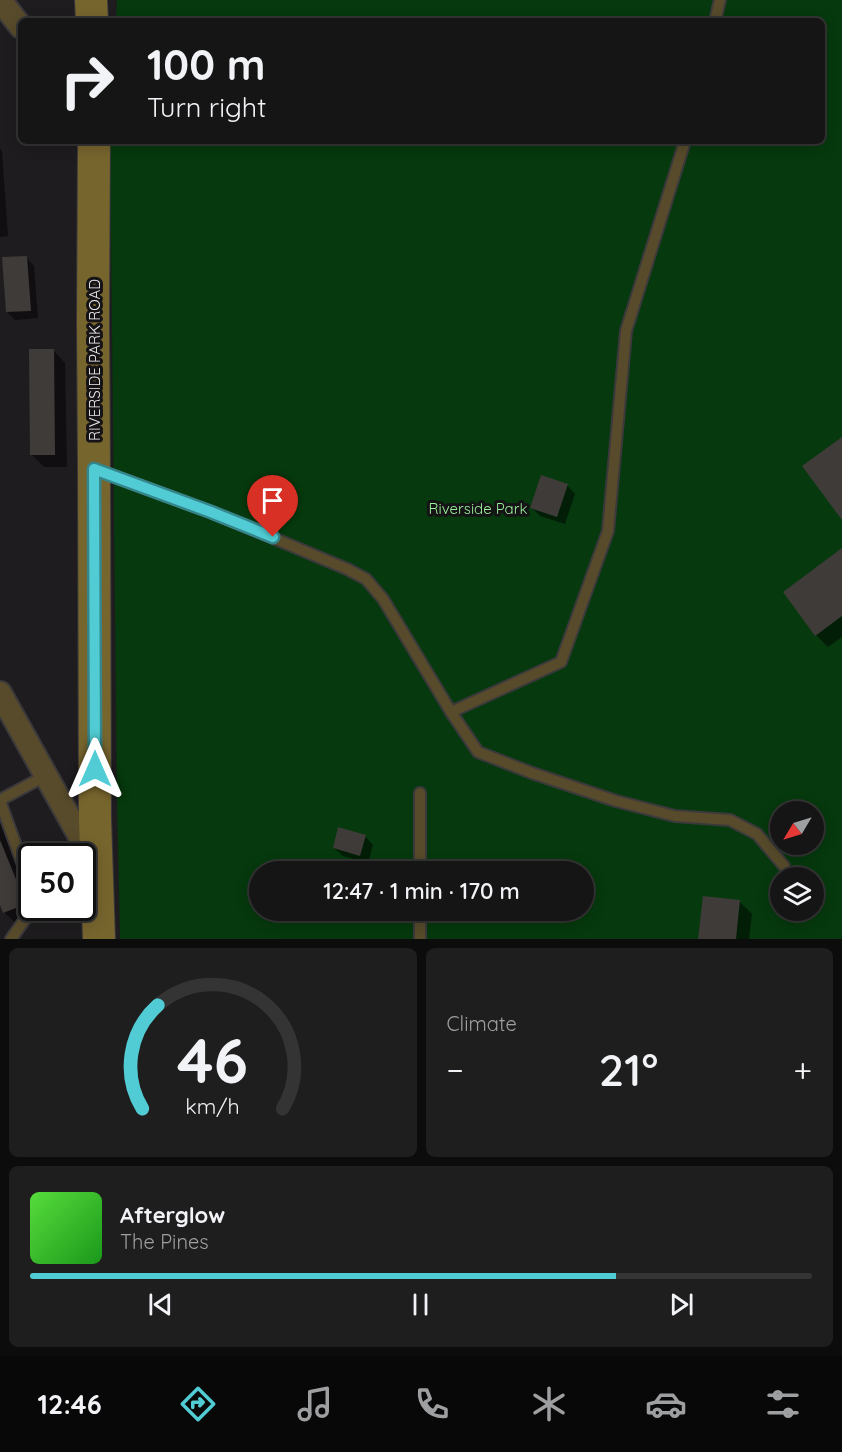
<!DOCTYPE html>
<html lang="en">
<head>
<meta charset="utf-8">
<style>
  body { margin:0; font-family:Quicksand,sans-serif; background:#1f1e1f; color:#f1f3f6; height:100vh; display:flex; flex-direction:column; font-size:22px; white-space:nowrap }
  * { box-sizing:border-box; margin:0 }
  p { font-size:20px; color:#9e9fa1 }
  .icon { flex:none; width:33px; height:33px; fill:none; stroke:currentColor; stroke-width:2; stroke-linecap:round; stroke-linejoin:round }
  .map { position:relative; height:939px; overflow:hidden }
  .details { display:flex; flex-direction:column; gap:9px; padding:9px; background:#0c0c0c; flex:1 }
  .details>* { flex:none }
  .hud { position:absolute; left:18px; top:18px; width:807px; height:126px; border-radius:9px; box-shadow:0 3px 15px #0003,0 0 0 2px #353435; background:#161516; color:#f1f3f6; overflow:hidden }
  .needle { width:39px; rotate:232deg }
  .fabs { position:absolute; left:770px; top:801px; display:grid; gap:12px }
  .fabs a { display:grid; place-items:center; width:54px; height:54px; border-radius:50%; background:#161516; box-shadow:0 3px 15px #0003,0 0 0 2px #353435; font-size:30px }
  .speed { position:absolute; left:18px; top:843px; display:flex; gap:12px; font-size:30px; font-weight:700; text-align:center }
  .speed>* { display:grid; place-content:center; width:78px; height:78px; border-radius:50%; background:#161516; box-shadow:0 3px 15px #0003,0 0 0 2px #353435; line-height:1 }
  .speed .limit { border:3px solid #111; border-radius:9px; background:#fff; color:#111 }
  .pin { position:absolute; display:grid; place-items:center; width:51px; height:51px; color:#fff; margin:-62px -26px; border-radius:50% 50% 50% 0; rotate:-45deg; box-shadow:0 0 6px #0007 }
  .pin .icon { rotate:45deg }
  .me { position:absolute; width:66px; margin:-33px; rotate:0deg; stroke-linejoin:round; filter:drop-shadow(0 0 4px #0008) }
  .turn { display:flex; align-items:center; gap:21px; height:126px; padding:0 30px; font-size:27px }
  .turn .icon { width:78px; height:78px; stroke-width:2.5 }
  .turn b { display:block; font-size:42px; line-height:51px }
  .big { font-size:45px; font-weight:600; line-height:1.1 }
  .details .widget { flex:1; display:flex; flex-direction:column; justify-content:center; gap:9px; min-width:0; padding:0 21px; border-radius:9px; background:#1f1e1f }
  .details .dial { align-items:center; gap:0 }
  .dial svg { height:156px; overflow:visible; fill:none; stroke:#353435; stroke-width:7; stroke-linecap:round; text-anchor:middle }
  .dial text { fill:#f1f3f6; stroke:none }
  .song { display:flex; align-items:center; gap:18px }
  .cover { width:72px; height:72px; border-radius:9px; background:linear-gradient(135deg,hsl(110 70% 55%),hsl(120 70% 35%)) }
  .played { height:6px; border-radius:3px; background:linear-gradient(90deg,#51ccd4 75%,#353435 75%) }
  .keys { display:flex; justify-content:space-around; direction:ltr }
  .heat { display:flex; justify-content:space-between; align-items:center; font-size:33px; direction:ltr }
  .details .tiles { flex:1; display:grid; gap:9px; grid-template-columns:1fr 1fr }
  .widget:last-child { grid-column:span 2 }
  .trip { position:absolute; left:249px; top:861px; width:345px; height:60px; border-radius:30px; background:#161516; box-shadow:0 3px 15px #0003,0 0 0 2px #353435; font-weight:600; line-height:60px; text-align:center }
  .tab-bar { display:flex; height:96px; justify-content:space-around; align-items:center; background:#090809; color:#9e9fa1 }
  .tab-bar .icon { width:42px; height:42px }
  .tab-bar .active { color:#51ccd4 }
  .tab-bar b { font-size:27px; color:#f1f3f6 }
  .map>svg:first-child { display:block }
</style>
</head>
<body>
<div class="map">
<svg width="842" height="939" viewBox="0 0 842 939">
  <rect width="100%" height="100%" fill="#1e1c1e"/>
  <path fill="#06390d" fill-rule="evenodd" d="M117,0H842V939H120L117,799L110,141H822V21H116ZM780,812H813V844H780ZM260,872H584V910H260ZM780,878H813V910H780Z"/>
  <g fill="#0007">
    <path d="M0,149L2,151L8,236L0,237Z"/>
    <path d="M26,257L34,266L38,318L15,320L7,312Z"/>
    <path d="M53,350L65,363L67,467H44L32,455Z"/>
    <path d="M567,485L575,494L565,524L540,516L531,507Z"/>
    <path d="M842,550V637L828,647L816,635Z"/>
    <path d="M0,823L32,902V908H34L37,916L17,924L4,912L0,901Z"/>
    <path d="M365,836L373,845L368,863L343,856L334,848Z"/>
    <path d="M739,901L752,914L749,939H700Z"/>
  </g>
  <g fill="#3e3b39">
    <path d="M27,256L31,311L6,312L2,257Z"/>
    <path d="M29,349H54L55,455H30Z"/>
    <path d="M842,437V520L802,466Z"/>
    <path d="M541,475L568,484L557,517L530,508Z"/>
    <path d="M842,548V616L815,636L783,592Z"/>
    <path d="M338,827L366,835L360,856L333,848Z"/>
    <path d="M0,840L26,904L3,913L0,905Z"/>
    <path d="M703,896L740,900L736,939H698Z"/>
  </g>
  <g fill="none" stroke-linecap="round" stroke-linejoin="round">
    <defs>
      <g id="lane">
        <path d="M715,21L720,0"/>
        <path d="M98,470L211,512L347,569L366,579L383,599L451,712L478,752L532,773L616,801L675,816L730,820L757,834L784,866"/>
        <path d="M451,712L561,662L608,531L626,331L685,141"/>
        <path d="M0,800L47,775"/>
        <path d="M0,801L32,890"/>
        <path d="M420,872V793"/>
        <path d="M11,939L33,908"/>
        <path d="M420,939V910"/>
      </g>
      <g id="street">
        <path d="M0,0L21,27"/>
        <path d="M0,693L94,862"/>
      </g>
      <g id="secondary">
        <path d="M91,0L92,21"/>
        <path d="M94,141L93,322L94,469L95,819L99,939"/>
      </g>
    </defs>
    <use href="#lane" stroke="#3b393b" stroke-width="14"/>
    <use href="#street" stroke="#3b393b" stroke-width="26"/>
    <use href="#secondary" stroke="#3b393b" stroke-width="34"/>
    <use href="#lane" stroke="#574b2b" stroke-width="10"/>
    <use href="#street" stroke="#574b2b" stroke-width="22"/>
    <use href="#secondary" stroke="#77652e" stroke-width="32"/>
  </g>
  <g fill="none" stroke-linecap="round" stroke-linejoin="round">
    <defs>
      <path id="route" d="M95,769L94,469L211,512L273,537"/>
    </defs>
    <use href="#route" stroke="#35858a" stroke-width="15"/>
    <use href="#route" stroke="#51ccd4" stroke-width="10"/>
  </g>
  <g text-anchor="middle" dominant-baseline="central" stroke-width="6" stroke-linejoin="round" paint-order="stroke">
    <g font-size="15" fill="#ebeaeb" stroke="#151315">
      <text transform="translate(94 360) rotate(-90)">RIVERSIDE PARK ROAD</text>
    </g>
    <g font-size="15" fill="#99f09a" stroke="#151315">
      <text x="478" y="508">Riverside Park</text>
    </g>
  </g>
</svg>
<div class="fabs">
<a><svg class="needle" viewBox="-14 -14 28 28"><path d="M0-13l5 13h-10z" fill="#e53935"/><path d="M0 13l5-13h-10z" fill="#9e9fa1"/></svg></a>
<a><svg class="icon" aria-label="layers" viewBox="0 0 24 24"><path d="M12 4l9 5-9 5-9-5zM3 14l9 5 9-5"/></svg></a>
</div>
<div class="speed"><div class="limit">50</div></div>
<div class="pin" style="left:273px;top:537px;background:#d93025"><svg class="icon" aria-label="arrive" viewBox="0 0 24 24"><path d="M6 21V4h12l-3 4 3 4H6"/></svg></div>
<svg class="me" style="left:95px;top:769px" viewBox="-20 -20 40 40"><path d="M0-17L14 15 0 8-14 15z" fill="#51ccd4" stroke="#fff" stroke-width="4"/></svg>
<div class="trip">12:47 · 1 min · 170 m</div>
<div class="hud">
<div class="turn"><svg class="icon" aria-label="right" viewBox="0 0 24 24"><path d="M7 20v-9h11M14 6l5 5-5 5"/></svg><div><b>100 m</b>Turn right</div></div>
</div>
</div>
<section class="details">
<div class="tiles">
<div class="widget dial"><svg viewBox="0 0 100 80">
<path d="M14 69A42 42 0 1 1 86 69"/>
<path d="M14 69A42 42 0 0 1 22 16" stroke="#51ccd4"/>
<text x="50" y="56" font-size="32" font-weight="700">46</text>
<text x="50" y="72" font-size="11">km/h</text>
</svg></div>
<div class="widget"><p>Climate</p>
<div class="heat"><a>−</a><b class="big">21°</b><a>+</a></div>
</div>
<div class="widget">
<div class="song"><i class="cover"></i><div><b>Afterglow</b><p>The Pines</p></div></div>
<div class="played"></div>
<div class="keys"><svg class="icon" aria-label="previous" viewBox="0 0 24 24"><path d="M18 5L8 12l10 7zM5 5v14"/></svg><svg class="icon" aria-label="pause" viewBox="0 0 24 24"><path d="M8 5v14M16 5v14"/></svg><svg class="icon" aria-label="next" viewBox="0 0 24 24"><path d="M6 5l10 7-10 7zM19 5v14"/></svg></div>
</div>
</div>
</section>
<nav class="tab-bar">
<b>12:46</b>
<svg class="icon active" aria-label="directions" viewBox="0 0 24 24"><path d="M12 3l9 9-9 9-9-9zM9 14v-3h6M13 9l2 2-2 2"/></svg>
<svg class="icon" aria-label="music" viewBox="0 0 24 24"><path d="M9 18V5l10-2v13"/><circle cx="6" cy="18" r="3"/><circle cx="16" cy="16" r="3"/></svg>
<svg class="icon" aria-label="phone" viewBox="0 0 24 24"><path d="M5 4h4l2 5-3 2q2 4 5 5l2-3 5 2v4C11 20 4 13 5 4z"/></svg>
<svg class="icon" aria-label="climate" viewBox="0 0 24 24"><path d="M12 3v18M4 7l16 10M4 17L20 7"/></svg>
<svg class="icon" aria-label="car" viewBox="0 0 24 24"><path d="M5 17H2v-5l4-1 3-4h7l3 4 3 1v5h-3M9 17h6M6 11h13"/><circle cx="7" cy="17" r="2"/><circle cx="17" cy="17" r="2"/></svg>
<svg class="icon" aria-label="filters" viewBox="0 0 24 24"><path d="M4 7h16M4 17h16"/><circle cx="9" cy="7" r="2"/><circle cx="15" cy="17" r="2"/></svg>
</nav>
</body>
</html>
